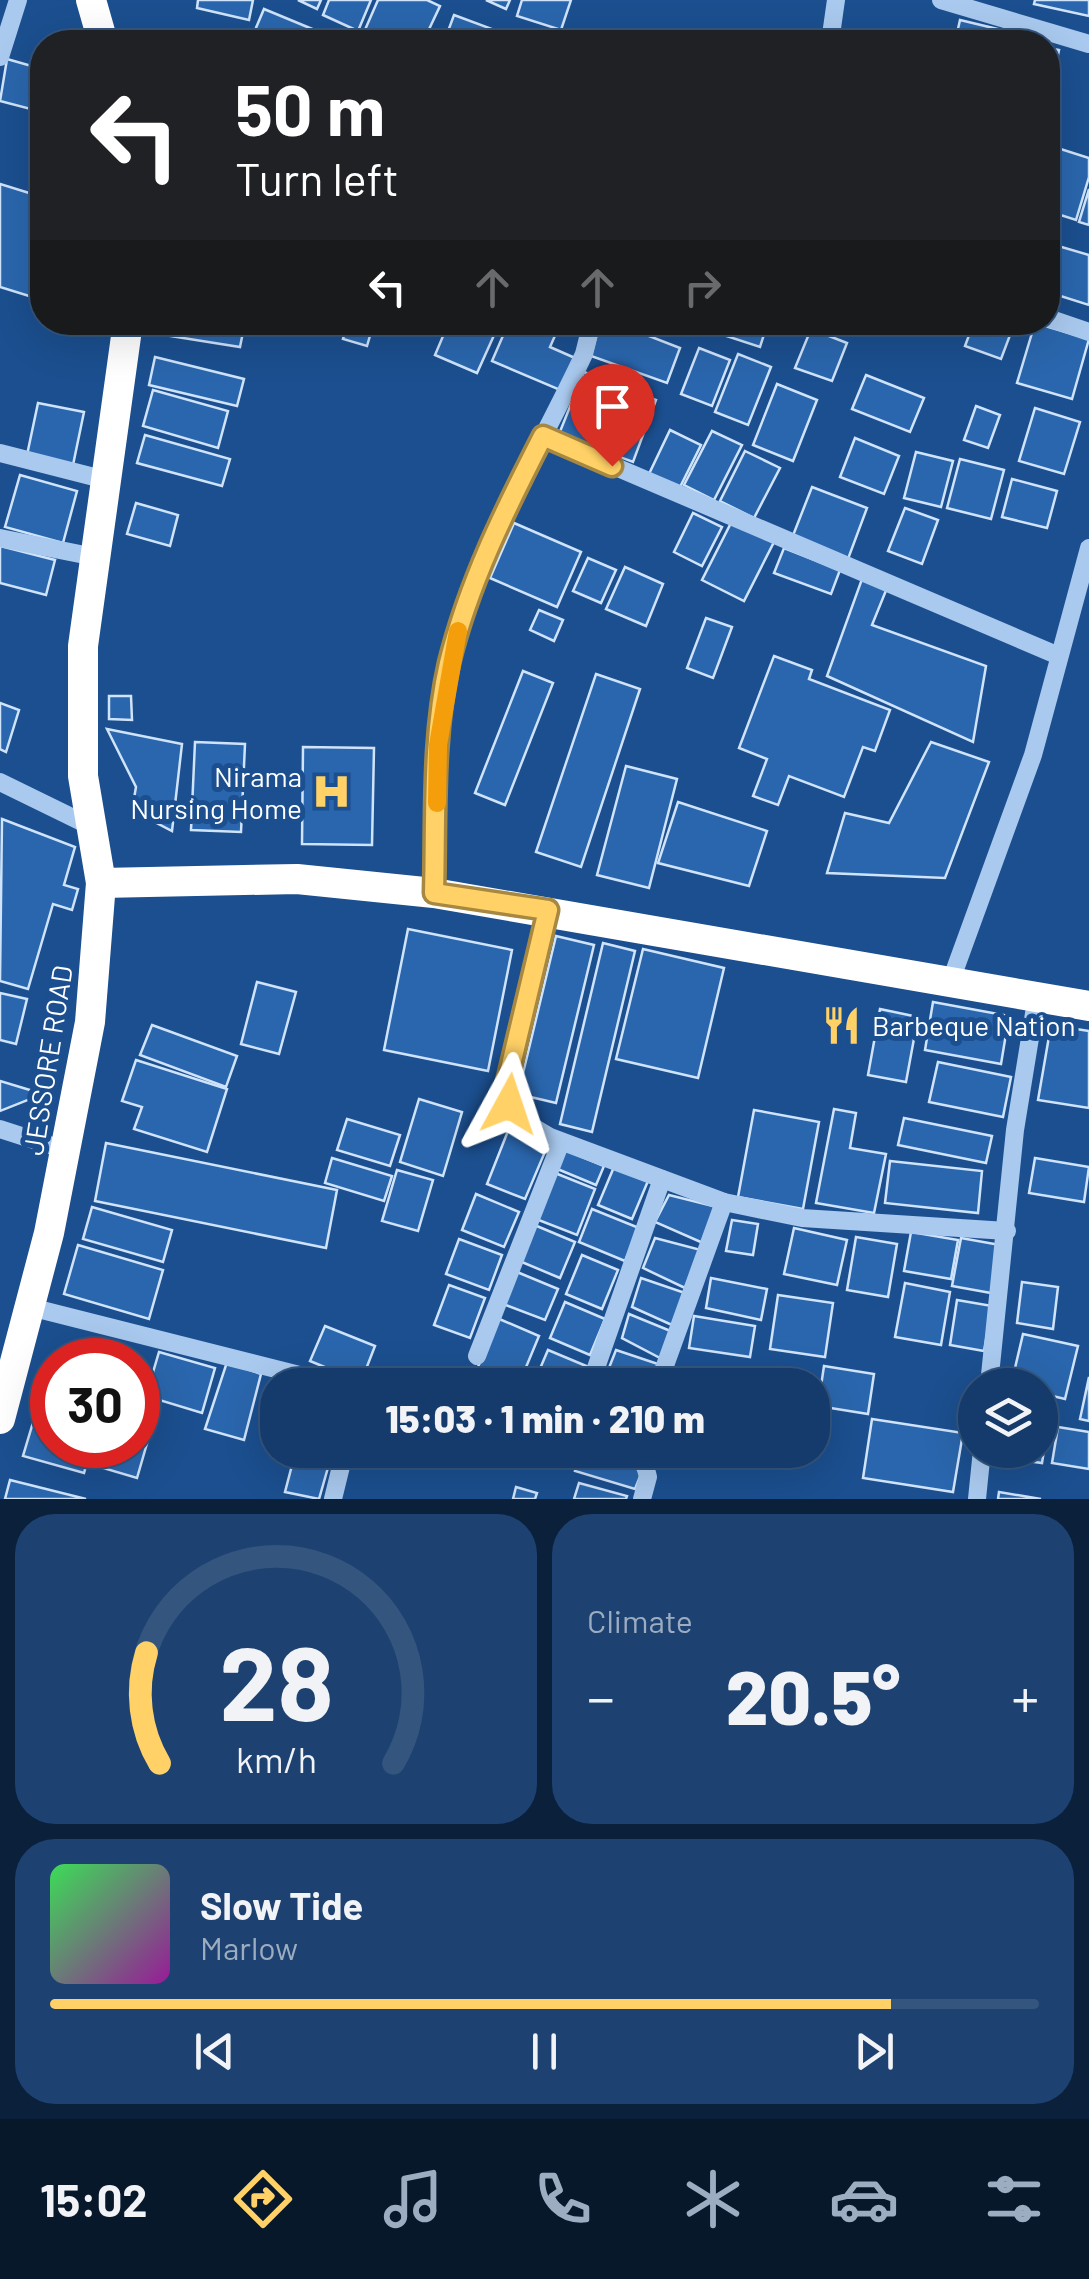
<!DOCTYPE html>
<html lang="en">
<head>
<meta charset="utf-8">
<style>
  body { margin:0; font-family:Barlow,sans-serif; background:#1d4271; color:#f1f3f6; height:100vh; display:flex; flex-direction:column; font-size:38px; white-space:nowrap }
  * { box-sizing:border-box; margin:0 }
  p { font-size:32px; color:#9dadc1 }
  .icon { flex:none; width:55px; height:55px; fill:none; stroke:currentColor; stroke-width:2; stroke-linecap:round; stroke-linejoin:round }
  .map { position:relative; height:1499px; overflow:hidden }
  .sheet { display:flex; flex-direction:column; gap:15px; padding:15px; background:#0b203b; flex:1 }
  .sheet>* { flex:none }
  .top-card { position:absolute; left:30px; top:30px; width:1030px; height:305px; border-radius:40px; box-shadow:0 10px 40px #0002,0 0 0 2px #33557e; background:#202124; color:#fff; overflow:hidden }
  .tools { position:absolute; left:958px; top:1368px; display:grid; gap:20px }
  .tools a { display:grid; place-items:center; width:100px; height:100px; border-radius:50%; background:#143b6b; box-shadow:0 10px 40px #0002,0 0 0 2px #33557e; font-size:50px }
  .speed { position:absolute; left:30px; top:1338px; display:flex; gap:20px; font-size:50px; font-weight:700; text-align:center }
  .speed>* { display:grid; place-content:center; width:130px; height:130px; border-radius:50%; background:#143b6b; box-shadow:0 10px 40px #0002,0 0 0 2px #33557e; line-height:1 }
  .speed .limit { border:15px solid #d22; background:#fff; color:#111 }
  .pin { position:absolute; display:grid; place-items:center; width:85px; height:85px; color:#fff; margin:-102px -42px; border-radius:50% 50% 50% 0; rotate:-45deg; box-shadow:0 0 10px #0007 }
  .pin .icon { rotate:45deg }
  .me { position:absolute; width:110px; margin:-55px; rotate:5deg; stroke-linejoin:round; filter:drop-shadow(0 0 8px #0008) }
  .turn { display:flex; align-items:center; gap:35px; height:210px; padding:0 40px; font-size:45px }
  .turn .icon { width:130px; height:130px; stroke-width:2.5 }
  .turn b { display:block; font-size:70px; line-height:85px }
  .lanes { display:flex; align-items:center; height:95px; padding:0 40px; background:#0003; justify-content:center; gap:50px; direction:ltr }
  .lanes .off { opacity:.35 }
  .big { font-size:75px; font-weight:800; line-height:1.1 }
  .sheet .tile { flex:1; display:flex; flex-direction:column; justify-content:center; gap:15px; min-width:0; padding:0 35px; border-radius:40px; background:#1d4271 }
  .sheet .dial { align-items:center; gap:0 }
  .dial svg { height:260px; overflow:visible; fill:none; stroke:#33557e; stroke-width:7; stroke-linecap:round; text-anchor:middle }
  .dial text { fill:#f1f3f6; stroke:none }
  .song { display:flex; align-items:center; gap:30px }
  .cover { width:120px; height:120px; border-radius:15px; background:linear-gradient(135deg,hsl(130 70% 55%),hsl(300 70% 35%)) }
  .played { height:10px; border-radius:5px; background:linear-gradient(90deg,#ffd166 85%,#33557e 85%) }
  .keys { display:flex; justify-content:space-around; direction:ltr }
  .heat { display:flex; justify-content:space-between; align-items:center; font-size:55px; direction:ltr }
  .sheet .tiles { flex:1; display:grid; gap:15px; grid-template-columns:1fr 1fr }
  .tile:last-child { grid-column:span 2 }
  .trip { position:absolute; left:260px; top:1368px; width:570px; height:100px; border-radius:40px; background:#143b6b; box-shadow:0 10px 40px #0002,0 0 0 2px #33557e; font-weight:800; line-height:100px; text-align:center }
  .tabs { display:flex; height:160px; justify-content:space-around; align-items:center; background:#08182b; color:#9dadc1 }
  .tabs .icon { width:70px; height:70px }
  .tabs .selected { color:#ffd166 }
  .tabs b { font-size:45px; color:#f1f3f6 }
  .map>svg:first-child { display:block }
</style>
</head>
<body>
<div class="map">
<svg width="1089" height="1499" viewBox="0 0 1089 1499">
  <rect width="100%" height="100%" fill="#1b4f8f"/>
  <g fill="#2a66ad" stroke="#cfe3fa" stroke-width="2.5">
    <path d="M198,0H253L249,20L197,8Z"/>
    <path d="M298,0H321L317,9Z"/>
    <path d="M329,0H371L358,31L323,15Z"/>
    <path d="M378,0H427L440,6L423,42H387L364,32Z"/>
    <path d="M486,0H510L506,9Z"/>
    <path d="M522,0H571L561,30L517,16Z"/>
    <path d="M1035,0H1089V16L1034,4Z"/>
    <path d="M264,9L334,38L332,42H250Z"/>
    <path d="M454,15L527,42H444Z"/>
    <path d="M960,20L1010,32L1007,42H955Z"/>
    <path d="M1048,48L1059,50L1048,102Z"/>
    <path d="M7,59L42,69V112L0,101Z"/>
    <path d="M1048,145L1089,158V177L1076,220L1048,211Z"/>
    <path d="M0,184L42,197V300L0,287Z"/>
    <path d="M1089,189V225L1079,222Z"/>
    <path d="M1048,243L1089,255V305L1048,292Z"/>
    <path d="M166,322H245L240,347L164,335Z"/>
    <path d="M348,322H374L367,346L343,339Z"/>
    <path d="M375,322H406L404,331Z"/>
    <path d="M449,322H500L477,373L435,355Z"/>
    <path d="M509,322H561L550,347L575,358L560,390L492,361Z"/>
    <path d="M600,322H613L680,348L667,383L591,356Z"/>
    <path d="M717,322H768L760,347L714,332Z"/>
    <path d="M974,322H1015L1001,359L965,346Z"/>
    <path d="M1035,323L1089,339L1072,399L1017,383Z"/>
    <path d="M811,329L847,343L832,381L795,368Z"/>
    <path d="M699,348L730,360L712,406L681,394Z"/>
    <path d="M738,354L771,367L748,425L715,412Z"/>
    <path d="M155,357L244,379L237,406L149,385Z"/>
    <path d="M584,372L656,400L633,462L559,434Z"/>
    <path d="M866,375L924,398L910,432L852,409Z"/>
    <path d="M777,384L817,400L793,461L753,445Z"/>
    <path d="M153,390L228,411L218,448L143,426Z"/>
    <path d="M38,403L84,412L73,465L27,455Z"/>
    <path d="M976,406L1000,415L988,448L964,440Z"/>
    <path d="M1035,408L1080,422L1064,474L1019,461Z"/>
    <path d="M670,430L701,445L679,489L649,474Z"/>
    <path d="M712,431L742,445L714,500L684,485Z"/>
    <path d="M145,435L230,459L222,486L137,463Z"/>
    <path d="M855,438L899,456L884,494L840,477Z"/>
    <path d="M745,451L780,468L754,518L720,501Z"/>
    <path d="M916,452L953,461L941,507L904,498Z"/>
    <path d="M960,459L1004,470L991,519L947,508Z"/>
    <path d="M20,475L77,491L63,543L5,527Z"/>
    <path d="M1012,479L1057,491L1047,528L1002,517Z"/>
    <path d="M812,487L867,508L848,559L792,538Z"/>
    <path d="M136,503L178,515L170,546L127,534Z"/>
    <path d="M905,508L938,520L922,564L888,551Z"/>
    <path d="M693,513L722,527L702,566L674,552Z"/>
    <path d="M732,521L774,542L744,601L702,580Z"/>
    <path d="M514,523L581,552L557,607L490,578Z"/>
    <path d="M0,546L55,560L46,595L0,583Z"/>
    <path d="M784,548L840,570L831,594L774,573Z"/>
    <path d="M588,558L616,570L601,603L573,591Z"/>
    <path d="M625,567L663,584L646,626L606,609Z"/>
    <path d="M862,579L887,588L872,625L986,666L973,742L827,676Z"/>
    <path d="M539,610L563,620L554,641L530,630Z"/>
    <path d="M706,618L732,627L713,678L687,668Z"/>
    <path d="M774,656L812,670L809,679L890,710L875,751L863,747L844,797L789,776L778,805L753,796L767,759L739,748Z"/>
    <path d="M523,671L553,683L505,805L475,793Z"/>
    <path d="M596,674L640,689L581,867L536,852Z"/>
    <path d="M109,696H131L132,720L109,719Z"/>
    <path d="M0,703L19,710L6,752L0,749Z"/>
    <path d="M107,729L182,744L172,831L132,810L136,787Z"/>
    <path d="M195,742L245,744L241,832L191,830Z"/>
    <path d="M931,742L989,762L945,878L827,873L845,813L889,823Z"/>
    <path d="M303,747L374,748L372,845L302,844Z"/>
    <path d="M626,766L677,779L649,888L597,875Z"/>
    <path d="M678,802L767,831L749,886L658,863Z"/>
    <path d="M2,819L75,847L64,885L78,889L72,910L53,904L28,989L0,981Z"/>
    <path d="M408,929L512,950L488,1071L384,1050Z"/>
    <path d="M556,936L594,945L556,1103L518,1094Z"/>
    <path d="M603,943L635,951L592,1132L560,1124Z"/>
    <path d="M643,949L724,968L698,1078L616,1059Z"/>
    <path d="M257,982L296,992L279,1054L241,1044Z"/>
    <path d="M0,993L27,999L16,1044L0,1040Z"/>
    <path d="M933,1002L1009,1016L1001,1064L925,1050Z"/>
    <path d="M880,1009L918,1017L906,1082L868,1075Z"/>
    <path d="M152,1025L237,1056L226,1087L140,1055Z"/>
    <path d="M1051,1025L1089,1031V1108L1038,1100Z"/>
    <path d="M136,1060L227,1089L207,1152L134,1129L142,1107L122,1101Z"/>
    <path d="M938,1062L1011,1077L1003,1117L929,1102Z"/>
    <path d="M0,1081L43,1094L0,1111Z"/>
    <path d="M419,1099L462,1112L443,1176L400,1162Z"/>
    <path d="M834,1109L856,1113L850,1148L886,1154L874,1213L816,1203Z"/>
    <path d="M754,1110L819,1122L803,1209L738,1197Z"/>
    <path d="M904,1118L992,1136L986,1163L898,1145Z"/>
    <path d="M347,1119L400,1135L390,1166L337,1150Z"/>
    <path d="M508,1131L547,1147L525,1199L487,1184Z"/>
    <path d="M106,1143L337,1190L326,1248L95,1201Z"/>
    <path d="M563,1149L604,1166L596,1185L555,1168Z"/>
    <path d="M332,1158L392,1176L384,1201L325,1183Z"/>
    <path d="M1035,1158L1089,1167L1084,1202L1029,1193Z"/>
    <path d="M890,1161L982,1171L978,1213L885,1203Z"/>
    <path d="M614,1167L648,1181L632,1219L598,1205Z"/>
    <path d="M397,1170L433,1180L418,1231L382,1221Z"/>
    <path d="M555,1173L595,1189L577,1235L536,1219Z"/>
    <path d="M476,1194L519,1212L504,1247L462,1230Z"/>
    <path d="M669,1195L717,1207L703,1243L655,1222Z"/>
    <path d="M92,1207L172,1230L163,1262L83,1239Z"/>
    <path d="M592,1209L639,1228L625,1261L579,1242Z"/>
    <path d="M732,1220L758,1224L753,1255L726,1251Z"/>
    <path d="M532,1224L575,1242L560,1278L517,1260Z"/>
    <path d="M794,1228L847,1240L837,1285L784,1274Z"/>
    <path d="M911,1232L958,1240L951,1279L904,1271Z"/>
    <path d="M856,1237L897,1244L888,1297L847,1290Z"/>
    <path d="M655,1238L701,1250L685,1288L643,1268Z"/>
    <path d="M961,1238L1000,1245L991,1293L952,1286Z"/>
    <path d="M459,1239L502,1255L489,1290L446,1274Z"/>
    <path d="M78,1245L163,1270L149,1319L64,1294Z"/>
    <path d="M582,1255L618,1270L602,1309L566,1294Z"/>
    <path d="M517,1272L558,1289L545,1320L503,1304Z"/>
    <path d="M641,1278L685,1293L672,1325L632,1307Z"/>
    <path d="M711,1278L767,1289L761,1320L706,1308Z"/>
    <path d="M1022,1282L1058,1287L1053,1329L1017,1323Z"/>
    <path d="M905,1283L950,1292L941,1345L895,1337Z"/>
    <path d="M449,1285L485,1298L470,1338L434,1325Z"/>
    <path d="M778,1295L833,1303L825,1357L770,1349Z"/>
    <path d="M957,1300L992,1306L984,1351L950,1345Z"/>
    <path d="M565,1302L605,1319L590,1355L550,1338Z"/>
    <path d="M629,1314L673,1332L662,1359L622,1338Z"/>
    <path d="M694,1316L755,1326L750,1357L689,1348Z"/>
    <path d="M497,1318L539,1336L519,1384L478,1367Z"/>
    <path d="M325,1326L375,1346L361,1382L310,1361Z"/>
    <path d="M1023,1334L1078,1346L1065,1399L1040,1393V1385H1011Z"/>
    <path d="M548,1350L591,1368L583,1385H533Z"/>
    <path d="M616,1350L658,1364L649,1385H632L607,1373Z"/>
    <path d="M159,1352L215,1368L202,1413L146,1396Z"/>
    <path d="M227,1362L261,1374L244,1440L205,1429Z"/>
    <path d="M824,1366L874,1374L868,1414L818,1406Z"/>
    <path d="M276,1376L309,1385H278V1425L263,1421Z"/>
    <path d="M1089,1377V1421L1080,1419Z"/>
    <path d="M40,1399L52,1403V1445H92L84,1473L23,1456Z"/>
    <path d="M1040,1410L1050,1412L1042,1463L999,1457L1000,1450H1040Z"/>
    <path d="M872,1419L963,1433L953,1492L863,1478Z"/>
    <path d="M1058,1427L1089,1432V1469L1052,1463Z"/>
    <path d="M138,1429L150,1433L137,1478L103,1468L110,1445H138Z"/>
    <path d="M296,1450H333L319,1499L285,1492Z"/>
    <path d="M581,1450H623L641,1474L635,1489L575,1471Z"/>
    <path d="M10,1480L86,1499H5Z"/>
    <path d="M579,1483L627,1496L626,1499H574Z"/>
    <path d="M516,1487L537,1493L535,1499H513Z"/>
    <path d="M999,1492L1041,1499H998Z"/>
  </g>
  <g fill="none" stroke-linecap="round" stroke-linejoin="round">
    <g stroke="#a9c9ee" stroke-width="18">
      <path d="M941,0L1089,44"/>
      <path d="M830,42L836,0"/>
      <path d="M0,57L18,0"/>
      <path d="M1048,318L1089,332"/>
      <path d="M543,436L1059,656"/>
      <path d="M0,453L106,480"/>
      <path d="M0,538L95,557"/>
      <path d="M0,782L92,827"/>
      <path d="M434,893C436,817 432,737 449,663C475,552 536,457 584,354L592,322"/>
      <path d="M548,910L506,1086L509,1104L523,1121L550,1137L724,1202L802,1218L1007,1231"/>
      <path d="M950,983L1033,755L1089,548"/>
      <path d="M0,1129L68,1151"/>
      <path d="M30,1307L339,1385"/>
      <path d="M477,1356L561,1142"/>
      <path d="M590,1385L662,1179"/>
      <path d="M658,1385L724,1202"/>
      <path d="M989,1385L1015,1130L1037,995"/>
      <path d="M641,1450L648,1477L642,1499"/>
      <path d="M333,1499L345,1450"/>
      <path d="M977,1499L982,1450"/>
    </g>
    <g stroke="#fff" stroke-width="30">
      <path d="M91,0L103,42"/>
      <path d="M101,883L297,879L434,893L1089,1006"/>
      <path d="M0,1419L49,1233L90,1022L101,883L83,776V646L128,322"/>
    </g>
  </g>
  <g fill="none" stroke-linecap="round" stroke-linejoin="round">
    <defs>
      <path id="route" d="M509,1104L506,1086L548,910L434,893C436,818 432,737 449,663C469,582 505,510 543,436L612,466"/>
    </defs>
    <use href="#route" stroke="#a68842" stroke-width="25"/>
    <use href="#route" stroke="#ffd166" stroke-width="18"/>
    <path stroke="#f59e0b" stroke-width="18" d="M437,803L438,745L458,631"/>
  </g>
  <defs>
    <symbol id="hospital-bare" viewBox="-9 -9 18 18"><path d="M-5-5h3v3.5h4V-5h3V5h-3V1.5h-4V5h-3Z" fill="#ffd166" stroke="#1b4f8f" stroke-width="2.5" paint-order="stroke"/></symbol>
    <symbol id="restaurant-bare" viewBox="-9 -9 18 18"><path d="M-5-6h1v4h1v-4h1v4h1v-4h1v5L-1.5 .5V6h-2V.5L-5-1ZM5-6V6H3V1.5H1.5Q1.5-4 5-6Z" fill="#ffd166" stroke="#1b4f8f" stroke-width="2.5" paint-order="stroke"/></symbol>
  </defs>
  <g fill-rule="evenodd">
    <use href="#hospital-bare" x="304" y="764" width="55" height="55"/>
    <use href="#restaurant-bare" x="814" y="998" width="55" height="55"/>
  </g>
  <g text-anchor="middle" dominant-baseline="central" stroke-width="10" stroke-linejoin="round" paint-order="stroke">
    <g font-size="28" fill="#fff" stroke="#1b4f8f" text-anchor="end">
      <text x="302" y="776">Nirama<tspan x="302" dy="32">Nursing Home</tspan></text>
      <text x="872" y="1025" text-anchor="start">Barbeque Nation</text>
    </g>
    <g font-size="28" fill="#fff" stroke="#1b4f8f">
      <text transform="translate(47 1060) rotate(-81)">JESSORE ROAD</text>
    </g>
  </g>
</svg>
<div class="tools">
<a><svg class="icon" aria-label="layers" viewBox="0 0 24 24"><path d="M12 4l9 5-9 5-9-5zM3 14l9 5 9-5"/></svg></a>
</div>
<div class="speed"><div class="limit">30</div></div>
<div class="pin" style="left:612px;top:466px;background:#d93025"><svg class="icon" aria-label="arrive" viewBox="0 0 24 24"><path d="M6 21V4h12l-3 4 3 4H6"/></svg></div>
<svg class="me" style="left:509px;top:1104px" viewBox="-20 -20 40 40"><path d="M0-17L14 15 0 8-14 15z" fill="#ffd166" stroke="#fff" stroke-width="4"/></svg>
<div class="trip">15:03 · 1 min · 210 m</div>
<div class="top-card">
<div class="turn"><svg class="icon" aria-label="left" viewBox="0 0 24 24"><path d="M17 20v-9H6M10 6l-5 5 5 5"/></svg><div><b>50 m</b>Turn left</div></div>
<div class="lanes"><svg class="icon" aria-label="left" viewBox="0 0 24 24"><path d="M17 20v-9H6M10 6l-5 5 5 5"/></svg><svg class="icon off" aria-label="ahead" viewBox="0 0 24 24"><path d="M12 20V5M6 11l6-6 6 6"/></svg><svg class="icon off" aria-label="ahead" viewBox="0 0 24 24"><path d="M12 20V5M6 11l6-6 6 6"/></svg><svg class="icon off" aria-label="right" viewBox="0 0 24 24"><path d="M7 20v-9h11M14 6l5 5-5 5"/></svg></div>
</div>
</div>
<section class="sheet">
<div class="tiles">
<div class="tile dial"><svg viewBox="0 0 100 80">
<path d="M14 69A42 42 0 1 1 86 69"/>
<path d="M14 69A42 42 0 0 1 10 35" stroke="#ffd166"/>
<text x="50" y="56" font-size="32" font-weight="700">28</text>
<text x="50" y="72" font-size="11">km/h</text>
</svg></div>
<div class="tile"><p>Climate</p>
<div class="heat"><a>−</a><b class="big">20.5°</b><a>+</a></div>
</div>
<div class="tile">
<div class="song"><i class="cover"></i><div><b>Slow Tide</b><p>Marlow</p></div></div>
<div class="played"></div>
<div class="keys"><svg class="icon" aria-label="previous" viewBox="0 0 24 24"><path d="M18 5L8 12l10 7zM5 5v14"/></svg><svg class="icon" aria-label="pause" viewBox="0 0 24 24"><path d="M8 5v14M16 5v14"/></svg><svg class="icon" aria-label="next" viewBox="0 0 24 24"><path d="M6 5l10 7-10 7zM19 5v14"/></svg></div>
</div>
</div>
</section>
<nav class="tabs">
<b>15:02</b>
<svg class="icon selected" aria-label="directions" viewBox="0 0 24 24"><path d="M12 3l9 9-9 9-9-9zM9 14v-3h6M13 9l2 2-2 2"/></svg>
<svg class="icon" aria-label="music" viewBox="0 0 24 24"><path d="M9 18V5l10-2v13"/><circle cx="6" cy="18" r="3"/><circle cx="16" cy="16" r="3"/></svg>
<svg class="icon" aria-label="phone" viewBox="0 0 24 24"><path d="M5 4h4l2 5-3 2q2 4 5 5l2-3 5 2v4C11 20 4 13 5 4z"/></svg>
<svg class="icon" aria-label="climate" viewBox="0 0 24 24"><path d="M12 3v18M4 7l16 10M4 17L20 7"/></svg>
<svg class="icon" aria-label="car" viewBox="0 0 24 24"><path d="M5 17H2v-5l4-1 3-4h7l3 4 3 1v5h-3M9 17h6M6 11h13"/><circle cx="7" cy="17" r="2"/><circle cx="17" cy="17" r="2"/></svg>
<svg class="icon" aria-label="filters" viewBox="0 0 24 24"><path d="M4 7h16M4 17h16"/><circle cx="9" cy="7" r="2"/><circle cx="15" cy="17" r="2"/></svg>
</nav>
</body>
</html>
